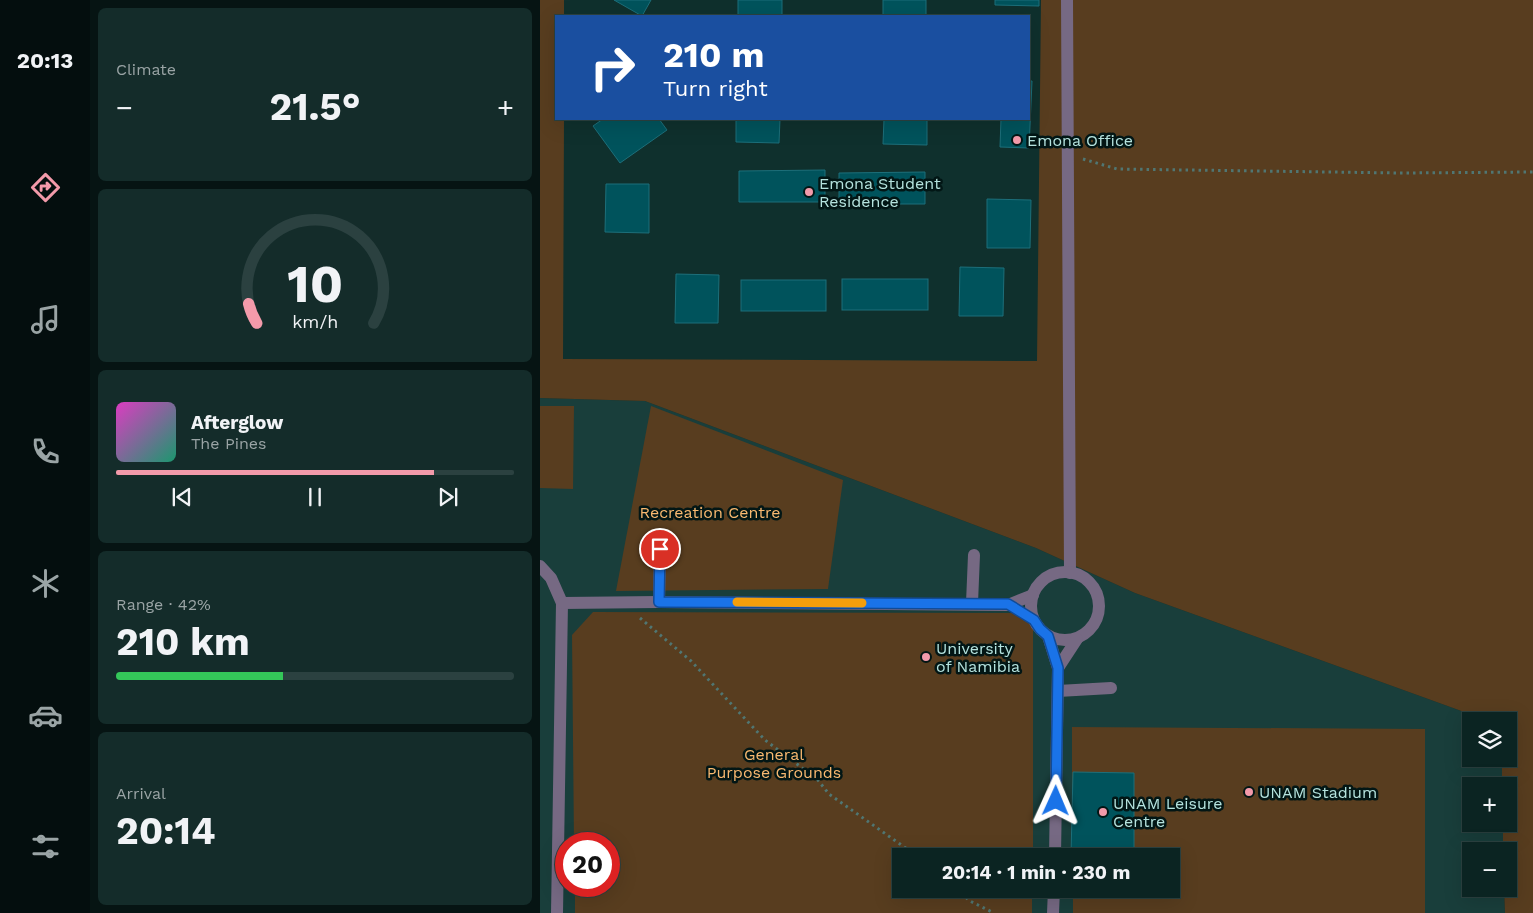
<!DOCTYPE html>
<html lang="en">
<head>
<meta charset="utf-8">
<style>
  body { margin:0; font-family:"Work Sans",sans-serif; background:#142c2a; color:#f1f3f6; height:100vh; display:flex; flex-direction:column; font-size:19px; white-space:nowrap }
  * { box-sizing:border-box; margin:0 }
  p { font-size:16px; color:#9aa4a5 }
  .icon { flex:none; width:28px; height:28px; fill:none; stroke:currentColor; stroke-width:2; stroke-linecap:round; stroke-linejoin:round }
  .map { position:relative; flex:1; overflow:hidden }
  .drawer { display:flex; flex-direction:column; gap:8px; padding:8px; background:#061413; width:450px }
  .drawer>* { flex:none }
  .hud { position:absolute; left:15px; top:15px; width:475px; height:105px; border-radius:0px; box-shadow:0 5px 20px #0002,0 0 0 1px #2b4140; background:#1a4fa0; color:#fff; overflow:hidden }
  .buttons { position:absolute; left:922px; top:712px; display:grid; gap:10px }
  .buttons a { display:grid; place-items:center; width:55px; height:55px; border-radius:0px; background:#0b2422; box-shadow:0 5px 20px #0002,0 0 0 1px #2b4140; font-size:25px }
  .speed { position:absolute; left:15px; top:832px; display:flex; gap:10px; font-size:25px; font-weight:700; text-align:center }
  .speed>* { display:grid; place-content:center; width:65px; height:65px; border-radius:50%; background:#0b2422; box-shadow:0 5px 20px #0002,0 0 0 1px #2b4140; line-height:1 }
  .speed .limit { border:8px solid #d22; background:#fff; color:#111 }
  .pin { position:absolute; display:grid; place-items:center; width:42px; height:42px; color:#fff; margin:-21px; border:2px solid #fff; border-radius:50%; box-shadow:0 1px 5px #0007 }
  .me { position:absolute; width:55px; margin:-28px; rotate:1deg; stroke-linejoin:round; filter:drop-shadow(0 0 4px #0008) }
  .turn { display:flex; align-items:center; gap:18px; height:105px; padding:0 25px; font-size:22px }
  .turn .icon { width:65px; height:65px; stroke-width:2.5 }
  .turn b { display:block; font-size:35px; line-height:42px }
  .big { font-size:38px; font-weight:700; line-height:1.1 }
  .drawer .tile { flex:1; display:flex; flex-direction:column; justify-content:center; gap:8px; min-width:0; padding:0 18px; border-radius:8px; background:#142c2a }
  .drawer .dial { align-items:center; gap:0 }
  .dial svg { height:130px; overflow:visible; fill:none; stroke:#2b4140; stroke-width:7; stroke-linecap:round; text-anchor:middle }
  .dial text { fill:#f1f3f6; stroke:none }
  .song { display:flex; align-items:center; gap:15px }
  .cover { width:60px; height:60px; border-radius:8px; background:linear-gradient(135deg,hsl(310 70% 55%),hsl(160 70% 35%)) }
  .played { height:5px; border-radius:2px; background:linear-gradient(90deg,#f39aaa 80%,#2b4140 80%) }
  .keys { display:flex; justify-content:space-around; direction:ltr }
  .heat { display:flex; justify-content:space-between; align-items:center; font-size:28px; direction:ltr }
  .charge { height:8px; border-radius:4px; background:linear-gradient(90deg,#34c759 42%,#2b4140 0) }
  .trip { position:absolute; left:352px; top:848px; width:288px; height:50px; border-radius:0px; background:#0b2422; box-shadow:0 5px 20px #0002,0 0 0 1px #2b4140; font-weight:700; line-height:50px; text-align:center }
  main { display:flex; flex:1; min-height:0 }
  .tabs { display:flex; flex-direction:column; width:90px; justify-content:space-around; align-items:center; background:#040e0e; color:#9aa4a5 }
  .tabs .icon { width:35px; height:35px }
  .tabs .on { color:#f39aaa }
  .tabs b { font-size:22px; color:#f1f3f6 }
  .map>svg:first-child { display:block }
</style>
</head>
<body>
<main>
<nav class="tabs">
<b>20:13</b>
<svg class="icon on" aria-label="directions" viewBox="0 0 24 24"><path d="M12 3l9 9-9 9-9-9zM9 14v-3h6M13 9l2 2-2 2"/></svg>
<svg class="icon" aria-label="music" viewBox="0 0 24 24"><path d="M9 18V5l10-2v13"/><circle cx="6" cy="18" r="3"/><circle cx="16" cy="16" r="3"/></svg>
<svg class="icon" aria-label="phone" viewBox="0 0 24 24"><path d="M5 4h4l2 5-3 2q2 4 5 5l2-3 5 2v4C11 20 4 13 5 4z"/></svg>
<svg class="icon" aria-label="climate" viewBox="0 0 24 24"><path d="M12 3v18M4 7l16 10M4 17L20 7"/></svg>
<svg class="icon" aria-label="car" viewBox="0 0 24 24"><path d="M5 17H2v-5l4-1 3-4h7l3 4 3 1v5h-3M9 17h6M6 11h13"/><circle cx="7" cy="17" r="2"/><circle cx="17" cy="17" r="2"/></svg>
<svg class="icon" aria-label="filters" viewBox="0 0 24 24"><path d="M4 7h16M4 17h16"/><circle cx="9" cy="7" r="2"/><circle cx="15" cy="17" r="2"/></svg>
</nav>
<section class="drawer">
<div class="tile"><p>Climate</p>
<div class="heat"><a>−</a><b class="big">21.5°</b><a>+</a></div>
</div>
<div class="tile dial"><svg viewBox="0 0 100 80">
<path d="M14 69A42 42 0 1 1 86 69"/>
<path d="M14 69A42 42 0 0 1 9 57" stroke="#f39aaa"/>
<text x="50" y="56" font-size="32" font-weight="700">10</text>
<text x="50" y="72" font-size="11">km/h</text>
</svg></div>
<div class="tile">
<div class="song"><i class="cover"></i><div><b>Afterglow</b><p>The Pines</p></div></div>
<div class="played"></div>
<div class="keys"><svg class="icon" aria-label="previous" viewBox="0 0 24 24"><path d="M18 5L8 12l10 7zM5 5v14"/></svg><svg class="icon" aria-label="pause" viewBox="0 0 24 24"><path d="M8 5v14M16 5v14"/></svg><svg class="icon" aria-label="next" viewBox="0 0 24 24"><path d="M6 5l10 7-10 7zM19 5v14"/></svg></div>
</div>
<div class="tile"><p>Range · 42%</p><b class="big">210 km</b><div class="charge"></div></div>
<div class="tile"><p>Arrival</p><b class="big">20:14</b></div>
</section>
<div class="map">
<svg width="993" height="913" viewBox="0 0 993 913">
  <rect width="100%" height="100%" fill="#0f302d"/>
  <path fill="#193e3b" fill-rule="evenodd" d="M0,398L105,401L496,548L595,593L949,721H931V759H962V786H931V824H963V851H931V889H964L965,913H0ZM26,844H69V886H26ZM361,856H631V889H361Z"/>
  <g fill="#583d1f">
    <path d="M0,0H24V16H16V119H24L23,359L497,361L501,0H993V913H965L964,889H969V851H963V824H969V786H962V759H969V721H949L595,593L496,548L105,401L0,398Z"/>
    <path d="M0,406H34L33,489L0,488Z"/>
    <path d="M111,406L303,480L288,589L76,591Z"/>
    <path d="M53,612L493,613V856H361V889H492V913H35V886H69V844H34L32,635Z"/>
    <path d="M532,727L885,729V913H533V889H631V856H532Z"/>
  </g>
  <g fill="#00535c" stroke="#1d6f7a">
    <path d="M74,0H111L102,16Z"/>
    <rect x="198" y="0" width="44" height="16"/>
    <rect x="343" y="0" width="43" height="16"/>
    <path d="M455,0H499V6L455,5Z"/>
    <path d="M489,81H492L489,148L460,147L461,119H489Z"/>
    <path d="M63,119H119L127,130L80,163L53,126Z"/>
    <path d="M196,119H240L239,143L196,142Z"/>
    <path d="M344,119H387V145L343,144Z"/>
    <path d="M285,170V202H199V171Z"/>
    <path d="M385,172V204H299V173Z"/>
    <path d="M66,184H109V233L65,232Z"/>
    <path d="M447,199L491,200L490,248H447Z"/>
    <path d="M420,267L464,268L463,316H419Z"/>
    <path d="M136,274L179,275L178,323H135Z"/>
    <rect x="302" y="279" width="86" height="31"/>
    <rect x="201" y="280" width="85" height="31"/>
    <path d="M533,772L594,773V852L591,856H531Z"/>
  </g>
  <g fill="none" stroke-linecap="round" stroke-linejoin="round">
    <g stroke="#507672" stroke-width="3" stroke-dasharray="2.5 4" stroke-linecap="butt">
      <path d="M543,159L577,169L860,173L993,172"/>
      <path d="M100,618L151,661L225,740L277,779L289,794L377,856"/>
      <path d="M416,889L430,901L454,913"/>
    </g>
    <g stroke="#766983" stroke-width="12">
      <path d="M527,0L530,573"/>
      <path d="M0,566L11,578L22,603L17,913"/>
      <circle cx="525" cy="606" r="34"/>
      <path d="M119,602L120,549"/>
      <path d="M22,603L119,602L468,605L493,595"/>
      <path d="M432,603L434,555"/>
      <path d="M508,636L518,668L515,856"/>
      <path d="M518,668L537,639"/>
      <path d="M518,691L571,688"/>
      <path d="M513,913L514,889"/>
    </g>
  </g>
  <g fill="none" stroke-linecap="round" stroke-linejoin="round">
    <defs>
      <path id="route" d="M120,549L119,602L468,604L494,620L500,629L508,636L518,668L516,801"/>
    </defs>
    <use href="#route" stroke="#114b97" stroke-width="12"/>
    <use href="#route" stroke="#1a73e8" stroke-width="9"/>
    <path stroke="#f59e0b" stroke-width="9" d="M197,602L322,603"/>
  </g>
  <g fill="#f39aaa" stroke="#021615" stroke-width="2">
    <circle cx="477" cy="140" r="5"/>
    <circle cx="269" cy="192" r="5"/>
    <circle cx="386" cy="657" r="5"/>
    <circle cx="709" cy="792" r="5"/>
    <circle cx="563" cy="812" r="5"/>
  </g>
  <g text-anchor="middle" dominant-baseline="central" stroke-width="5" stroke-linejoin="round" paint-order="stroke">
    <g font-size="16" fill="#b5e3de" stroke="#021615" text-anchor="start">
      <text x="487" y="140">Emona Office</text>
      <text x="279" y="183">Emona Student<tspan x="279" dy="18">Residence</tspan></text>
      <text x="396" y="648">University<tspan x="396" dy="18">of Namibia</tspan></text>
      <text x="719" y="792">UNAM Stadium</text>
      <text x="573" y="803">UNAM Leisure<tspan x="573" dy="18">Centre</tspan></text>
    </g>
    <g font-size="16" fill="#f9b970" stroke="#021615">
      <text x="170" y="512">Recreation Centre</text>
      <text x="234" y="754">General<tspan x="234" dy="18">Purpose Grounds</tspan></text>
    </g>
  </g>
</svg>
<div class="buttons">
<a><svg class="icon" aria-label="layers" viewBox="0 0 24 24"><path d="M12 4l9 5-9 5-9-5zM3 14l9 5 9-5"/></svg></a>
<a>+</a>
<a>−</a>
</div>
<div class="speed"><div class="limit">20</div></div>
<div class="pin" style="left:120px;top:549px;background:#d93025"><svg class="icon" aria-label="arrive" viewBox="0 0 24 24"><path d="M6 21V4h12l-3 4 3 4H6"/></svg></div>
<svg class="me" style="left:516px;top:801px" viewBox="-20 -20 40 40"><path d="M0-17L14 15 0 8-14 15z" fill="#1a73e8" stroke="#fff" stroke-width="4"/></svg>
<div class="trip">20:14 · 1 min · 230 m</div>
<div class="hud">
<div class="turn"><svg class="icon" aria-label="right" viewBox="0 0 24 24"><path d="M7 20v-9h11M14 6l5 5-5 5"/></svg><div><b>210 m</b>Turn right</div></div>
</div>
</div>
</main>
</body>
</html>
